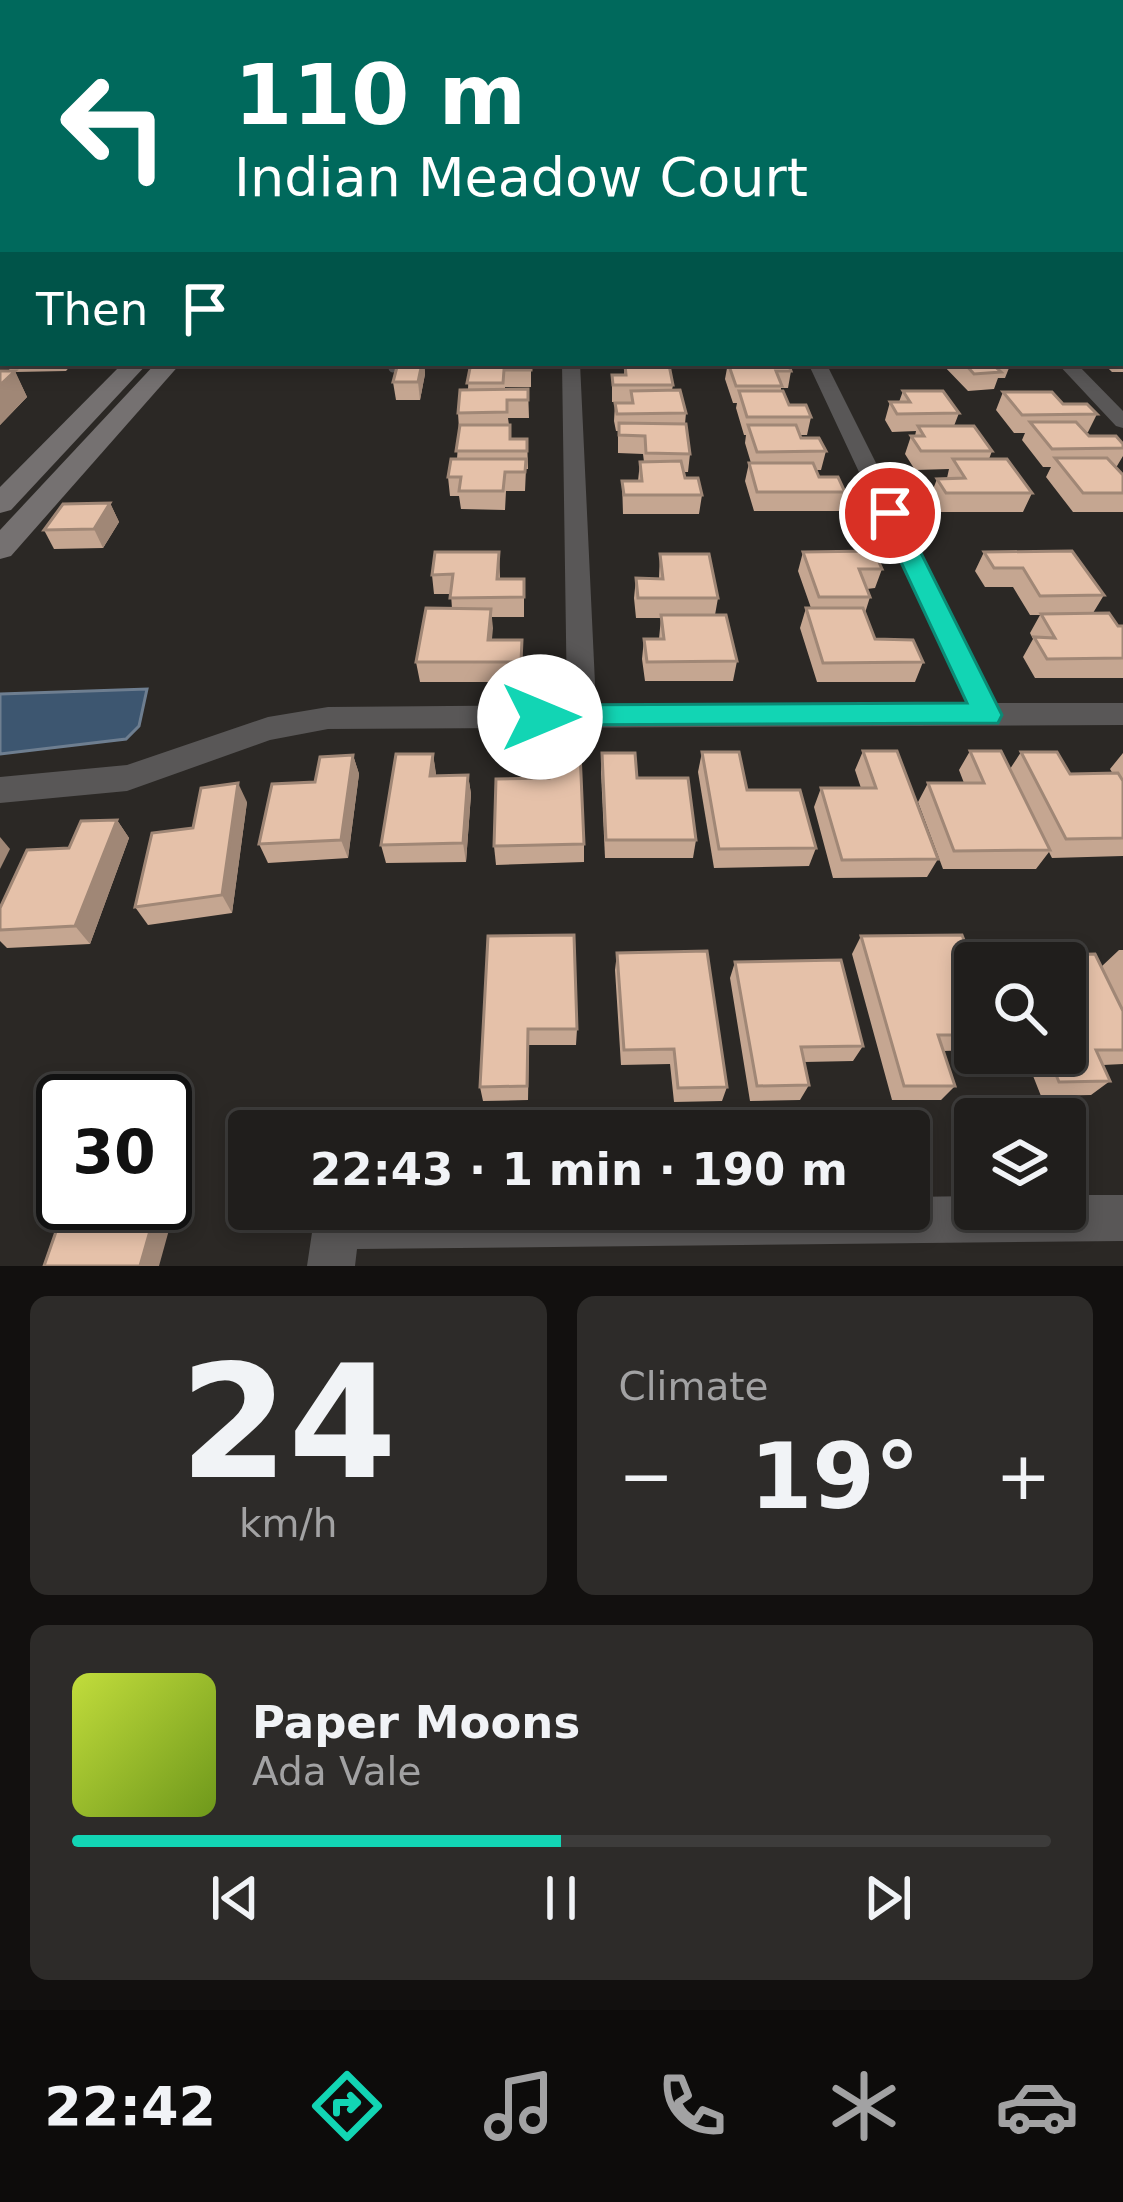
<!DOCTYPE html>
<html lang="en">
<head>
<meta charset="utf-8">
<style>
  body { margin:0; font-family:"DejaVu Sans",sans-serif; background:#2d2b29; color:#f1f3f6; height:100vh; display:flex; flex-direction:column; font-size:45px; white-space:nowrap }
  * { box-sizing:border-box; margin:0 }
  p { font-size:39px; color:#a2a2a3 }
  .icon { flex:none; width:66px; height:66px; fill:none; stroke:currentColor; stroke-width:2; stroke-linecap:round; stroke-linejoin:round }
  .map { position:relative; height:1266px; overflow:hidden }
  .details { display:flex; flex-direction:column; gap:30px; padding:30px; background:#12100f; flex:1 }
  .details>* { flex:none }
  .guide { position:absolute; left:0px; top:0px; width:1125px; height:366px; box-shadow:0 6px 18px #0003,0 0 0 3px #3d3c3b; background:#00695c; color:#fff; overflow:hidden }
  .fabs { position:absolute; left:954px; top:942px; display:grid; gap:24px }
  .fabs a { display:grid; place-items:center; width:132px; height:132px; border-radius:12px; background:#201e1c; box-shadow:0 6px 18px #0003,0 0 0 3px #3d3c3b; font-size:60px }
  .speed { position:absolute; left:36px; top:1074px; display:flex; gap:24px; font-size:60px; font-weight:700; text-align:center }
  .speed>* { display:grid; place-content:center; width:156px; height:156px; border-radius:50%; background:#201e1c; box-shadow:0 6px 18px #0003,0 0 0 3px #3d3c3b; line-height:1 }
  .speed .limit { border:6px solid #111; border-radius:18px; background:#fff; color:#111 }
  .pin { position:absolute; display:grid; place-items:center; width:102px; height:102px; color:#fff; margin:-51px; border:6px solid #fff; border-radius:50%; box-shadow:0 3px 12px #0007 }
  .me { position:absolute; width:132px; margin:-66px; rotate:90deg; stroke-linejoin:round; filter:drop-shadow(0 0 9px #0008) }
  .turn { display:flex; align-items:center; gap:42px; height:252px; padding:0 36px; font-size:54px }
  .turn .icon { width:156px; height:156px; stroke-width:2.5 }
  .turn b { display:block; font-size:84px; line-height:102px }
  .then { display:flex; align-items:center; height:114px; padding:0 36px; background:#0003; gap:24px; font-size:45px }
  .big { font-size:90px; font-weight:600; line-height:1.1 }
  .details .card { flex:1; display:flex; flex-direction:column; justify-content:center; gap:18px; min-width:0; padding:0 42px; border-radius:18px; background:#2d2b29 }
  .details .dial { align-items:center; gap:0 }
  .dial b { font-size:156px; line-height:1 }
  .song { display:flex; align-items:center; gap:36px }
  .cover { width:144px; height:144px; border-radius:18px; background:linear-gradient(135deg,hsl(70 70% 55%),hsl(80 70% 35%)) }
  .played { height:12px; border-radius:6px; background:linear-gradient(90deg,#12d5b4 50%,#3d3c3b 50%) }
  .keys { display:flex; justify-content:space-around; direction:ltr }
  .heat { display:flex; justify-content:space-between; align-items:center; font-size:66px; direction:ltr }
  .details .tiles { flex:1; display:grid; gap:30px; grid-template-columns:1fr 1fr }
  .card:last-child { grid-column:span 2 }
  .trip { position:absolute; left:228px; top:1110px; width:702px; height:120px; border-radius:12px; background:#201e1c; box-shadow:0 6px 18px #0003,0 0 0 3px #3d3c3b; font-weight:600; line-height:120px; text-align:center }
  .tab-bar { display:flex; height:192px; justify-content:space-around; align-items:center; background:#0d0c0b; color:#a2a2a3 }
  .tab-bar .icon { width:84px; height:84px }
  .tab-bar .current { color:#12d5b4 }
  .tab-bar b { font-size:54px; color:#f1f3f6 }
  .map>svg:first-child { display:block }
</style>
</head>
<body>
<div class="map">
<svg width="1123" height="1266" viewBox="0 0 1123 1266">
  <rect width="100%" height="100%" fill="#2b2825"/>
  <path fill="#3d5670" stroke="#6e7e90" stroke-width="3" d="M147,689L139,726L126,739L0,754V694Z"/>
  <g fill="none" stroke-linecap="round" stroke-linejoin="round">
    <path stroke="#595757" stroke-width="9" d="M393,368L394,363"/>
    <g fill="#595757" fill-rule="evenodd">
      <rect x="0" y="290" width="3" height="10"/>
      <path d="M562,363H580L596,705L967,703L808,363H826L996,703H1123V725L328,729L270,740L127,791L0,803V777L127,765L268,717L328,707L567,705Z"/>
      <path d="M1057,363H1076L1123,411V428L1116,426Z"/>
      <path d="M1065,1195H1123V1241L357,1249L355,1266H307L313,1226L321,1209H909V1197L975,1196V1209H1065Z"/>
    </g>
    <g fill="#757171" fill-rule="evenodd">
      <rect x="1122" y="189" width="1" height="10"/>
      <rect x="1122" y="283" width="1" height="12"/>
      <path d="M123,363H148L11,510L0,513V487Z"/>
      <path d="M156,363H181L11,556L0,559V530Z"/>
    </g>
  </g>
  <g fill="#c5a691">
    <path d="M3,296V328H0V297Z"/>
    <path d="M1122,309L1123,372H1112L1103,363H1122Z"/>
    <path d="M6,363H73L66,371L15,372L27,397L0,425V371H10Z"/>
    <path d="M398,363H424L425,374L420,400H396L393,382Z"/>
    <path d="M469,363H531V387H505V390L528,389L529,418H508L511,439H527L528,469H526L525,491H506L505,510L461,509L459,496H450L448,477L457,459L459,429L458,413L468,390Z"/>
    <path d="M728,363L791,371L788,388H781V391L789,405L811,417L807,435H800L801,438L826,451L821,470H816L819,477L845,492L839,511H754L745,481L749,463H751L745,443L746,435H744L736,408L737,403H733L725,379Z"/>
    <path d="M941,363H1011L1005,378H998L994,389L968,391Z"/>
    <path d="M625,365L673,385L672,390L686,413L685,424L690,454L688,472H684L685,478L702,495L699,514H623L622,481H638L640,462H644L643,454L618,453V431H616L614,421L615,403L631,402H612V375H624Z"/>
    <path d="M903,391L959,413L954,426L992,451L989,459L1032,493L1023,512H938L930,497L937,479L947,478L949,469L915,470L905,454L911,436H915L916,431L892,432L885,420L890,402H899Z"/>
    <path d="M1003,392L1063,404L1097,414L1088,432H1086L1089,436L1123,444V456L1117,466H1115L1123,475V512H1073L1046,477L1051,467H1043L1022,440L1025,433H1014L996,410Z"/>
    <path d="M110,503L119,522L103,548L54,549L44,530Z"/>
    <path d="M499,552L500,579H524V617H492V640H522L521,682H420L416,662L452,609L451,594H434L432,575Z"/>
    <path d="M803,552L882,569L875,588L867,589L870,597L865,613L875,639L923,662L915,682H817L800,628L806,608H811L798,571Z"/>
    <path d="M984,552L1104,595L1093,613L1118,626H1123V678H1035L1023,657L1033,639L1030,633L1040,615H1030L1013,587H985L975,571Z"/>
    <path d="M660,554L718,598L715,615L737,661L733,681H645L642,659L644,639H659L661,618H636L634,598L636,578H659Z"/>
    <path d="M863,751L938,859L927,877L833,878L814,807L821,788H861L855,770Z"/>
    <path d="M970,751L1010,769L1021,752L1070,774H1113L1110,769L1123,753V856L1052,858L1049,852L1036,869H943L918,802L928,783H964L959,770Z"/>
    <path d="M702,752L816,848L809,866L714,868L698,772Z"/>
    <path d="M602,753L637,778L696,840L693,858H605L601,772Z"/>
    <path d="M433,754L436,776L468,775L471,794L466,862L386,863L381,845Z"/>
    <path d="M353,755L359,774L348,858L268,863L259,844L315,782Z"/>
    <path d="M247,802L232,913L148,925L135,907L193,828Z"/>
    <path d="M117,820L129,838L90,944L7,948L0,941V908L69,848Z"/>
    <path d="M584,844V862L496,865L494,846Z"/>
    <path d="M488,936L577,1029L576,1045H529L528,1100L483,1101L480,1087Z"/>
    <path d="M861,936L975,968V1050L943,1051L955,1086L941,1100H892L852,954Z"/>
    <path d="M1119,950H1123V1064L1103,1065L1110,1081L1091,1095L1041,1096L1024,1053H1065V963H1000L1006,956L1101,967Z"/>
    <path d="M617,953L727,1087L722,1101L674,1102L670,1064L621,1065L615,970Z"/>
    <path d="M735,962L863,1046L853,1061L804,1062L809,1085L800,1100L750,1101L730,978Z"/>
  </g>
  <g fill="#a08776">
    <path d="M3,251V267L0,268V252Z"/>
    <path d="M422,363H424L425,374L420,400L418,382Z"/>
    <path d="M15,371L27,397L0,425V385Z"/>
    <path d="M110,503L119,522L103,548L94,529Z"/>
    <path d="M491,609L493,628L490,660L488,640Z"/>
    <path d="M433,754L436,773L434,795L430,776Z"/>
    <path d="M353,755L359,774L348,858L341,840Z"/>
    <path d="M468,775L471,794L466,862L463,843Z"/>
    <path d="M238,783L247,802L232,913L222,895Z"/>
    <path d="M117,820L129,838L90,944L75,926Z"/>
    <path d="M0,837L10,849L0,869Z"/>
    <path d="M165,1178L180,1190L159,1266H140L158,1203H165Z"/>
  </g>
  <g fill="#e5c1a9" stroke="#a08776" stroke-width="3">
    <path d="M0,193H3V210L1,211Z"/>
    <path d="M3,296V312H0V297Z"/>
    <path d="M398,363H422L418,382H393Z"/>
    <path d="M471,363H531V370H504L503,383H467Z"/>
    <path d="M728,363H788L791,371H776L782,386H736Z"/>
    <path d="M964,363H991L1001,372L974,374Z"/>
    <path d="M625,365H669L673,385H613L612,375H626Z"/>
    <path d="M0,371H15L0,385Z"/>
    <path d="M528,389V400H507V412L458,413L460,390Z"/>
    <path d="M680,390L686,413L617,414L615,403H633L631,391Z"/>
    <path d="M739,391H783L789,405H806L811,417H747Z"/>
    <path d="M903,391H943L959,413L897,414L890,402H910Z"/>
    <path d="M1003,392H1052L1063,404H1087L1097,414L1022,415Z"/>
    <path d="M1030,422H1076L1089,436H1116L1123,444V448L1052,449Z"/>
    <path d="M619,423L686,424L690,454L646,453L645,436L619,435Z"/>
    <path d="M460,425H510V439H527V451H456Z"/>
    <path d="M748,425H796L801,438H819L826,451L757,452Z"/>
    <path d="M918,426H974L992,451H921L911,436H924Z"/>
    <path d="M1055,458H1107L1123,475V493H1083Z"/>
    <path d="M451,459H526L525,472H505L503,491H459L461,477H448Z"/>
    <path d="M953,459H1007L1032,493H946L937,479L965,478Z"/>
    <path d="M681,461L685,478H698L702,495H624L622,481H642L640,462Z"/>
    <path d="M749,463H813L819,477H838L845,492H757Z"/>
    <path d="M110,503L94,529L44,530L63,504Z"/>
    <path d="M874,551L882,569H859L870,597H819L803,552Z"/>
    <path d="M1072,551L1104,595L1040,596L1023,568H994L984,552Z"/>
    <path d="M435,552H499L497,579H524V597L450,598L453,574L432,575Z"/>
    <path d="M660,554H709L718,598H638L636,578L663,579Z"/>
    <path d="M426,608L491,609L488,640H522L521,662H416Z"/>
    <path d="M806,608H863L875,639L913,640L923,662L823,663Z"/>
    <path d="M1109,613L1118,626H1123V658L1047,659L1034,637L1055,638L1041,614Z"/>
    <path d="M661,615H726L737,661L647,662L644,639H664Z"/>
    <path d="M863,751H897L938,859L842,860L821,788H876Z"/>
    <path d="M970,751H1001L1050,850L954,851L928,783H984Z"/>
    <path d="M549,752H580L584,844L494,846L496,779L549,778Z"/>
    <path d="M702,752H739L747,790H800L816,848L719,849Z"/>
    <path d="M1021,752H1057L1070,774L1118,773L1123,781V838L1066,839Z"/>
    <path d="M602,753H635L637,778H688L696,840H606Z"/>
    <path d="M396,754H433L430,776L468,775L463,843L381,845Z"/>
    <path d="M353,755L341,840L259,844L272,784L315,782L320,757Z"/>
    <path d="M238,783L222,895L135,907L152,833L193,828L201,788Z"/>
    <path d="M117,820L75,926L0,930V908L27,850L69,848L81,821Z"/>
    <path d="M574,935L577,1029H528L527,1086L480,1087L488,936Z"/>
    <path d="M962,935L975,968V1035H938L955,1086H904L861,936Z"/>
    <path d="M707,951L727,1087L678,1088L674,1049L624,1050L617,953Z"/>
    <path d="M1095,954L1123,1011V1050H1096L1110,1081L1059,1082L1047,1053H1065V963H1009L1006,956Z"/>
    <path d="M841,960L863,1046L801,1047L809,1085L757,1086L735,962Z"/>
    <path d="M66,1203H158L140,1266H44Z"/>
  </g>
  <linearGradient id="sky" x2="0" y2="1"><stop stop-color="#181614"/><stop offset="0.51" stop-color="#444851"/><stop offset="1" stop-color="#444851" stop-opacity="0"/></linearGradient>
  <rect width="1123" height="362" fill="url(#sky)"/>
  <path fill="#12d5b4" stroke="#0c8a75" stroke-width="3" d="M890,506L901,513L1002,715L998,723L529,725L525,717L529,709L540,705L967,703L878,513Z"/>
</svg>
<div class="fabs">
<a><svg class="icon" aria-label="search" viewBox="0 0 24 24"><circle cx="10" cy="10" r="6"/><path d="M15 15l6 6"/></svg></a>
<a><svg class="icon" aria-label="layers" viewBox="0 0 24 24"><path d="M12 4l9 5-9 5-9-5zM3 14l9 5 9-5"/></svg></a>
</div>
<div class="speed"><div class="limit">30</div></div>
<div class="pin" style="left:890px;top:513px;background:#d93025"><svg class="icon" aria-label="arrive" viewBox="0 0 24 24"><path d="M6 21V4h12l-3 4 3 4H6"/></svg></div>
<svg class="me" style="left:540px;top:717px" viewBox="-20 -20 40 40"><circle r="19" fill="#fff"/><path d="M0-13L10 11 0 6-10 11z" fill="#12d5b4"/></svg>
<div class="trip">22:43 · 1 min · 190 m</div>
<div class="guide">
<div class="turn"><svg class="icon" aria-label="left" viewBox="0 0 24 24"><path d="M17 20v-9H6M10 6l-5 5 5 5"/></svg><div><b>110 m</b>Indian Meadow Court</div></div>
<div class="then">Then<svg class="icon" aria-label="arrive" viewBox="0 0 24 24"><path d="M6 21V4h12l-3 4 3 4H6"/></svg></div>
</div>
</div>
<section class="details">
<div class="tiles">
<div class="card dial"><b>24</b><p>km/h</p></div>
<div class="card"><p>Climate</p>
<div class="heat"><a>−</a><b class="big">19°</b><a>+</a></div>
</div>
<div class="card">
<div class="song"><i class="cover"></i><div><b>Paper Moons</b><p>Ada Vale</p></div></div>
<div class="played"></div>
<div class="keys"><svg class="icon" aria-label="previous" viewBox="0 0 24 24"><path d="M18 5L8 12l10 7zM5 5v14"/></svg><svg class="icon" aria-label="pause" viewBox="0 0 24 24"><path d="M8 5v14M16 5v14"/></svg><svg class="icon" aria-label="next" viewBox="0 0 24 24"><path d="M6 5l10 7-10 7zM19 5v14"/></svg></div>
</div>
</div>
</section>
<nav class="tab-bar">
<b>22:42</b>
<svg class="icon current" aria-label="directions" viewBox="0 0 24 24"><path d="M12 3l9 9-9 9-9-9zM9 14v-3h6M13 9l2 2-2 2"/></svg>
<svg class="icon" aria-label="music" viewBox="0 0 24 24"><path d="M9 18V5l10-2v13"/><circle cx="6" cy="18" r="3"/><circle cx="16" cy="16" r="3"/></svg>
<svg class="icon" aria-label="phone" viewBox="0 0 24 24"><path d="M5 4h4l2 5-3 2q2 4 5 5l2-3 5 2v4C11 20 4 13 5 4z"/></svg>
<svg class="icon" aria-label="climate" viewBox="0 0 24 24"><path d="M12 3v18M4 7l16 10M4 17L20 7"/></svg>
<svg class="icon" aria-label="car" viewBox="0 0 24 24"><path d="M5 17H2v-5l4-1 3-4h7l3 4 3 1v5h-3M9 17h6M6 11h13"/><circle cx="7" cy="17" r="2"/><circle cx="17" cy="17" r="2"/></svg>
</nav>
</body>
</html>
